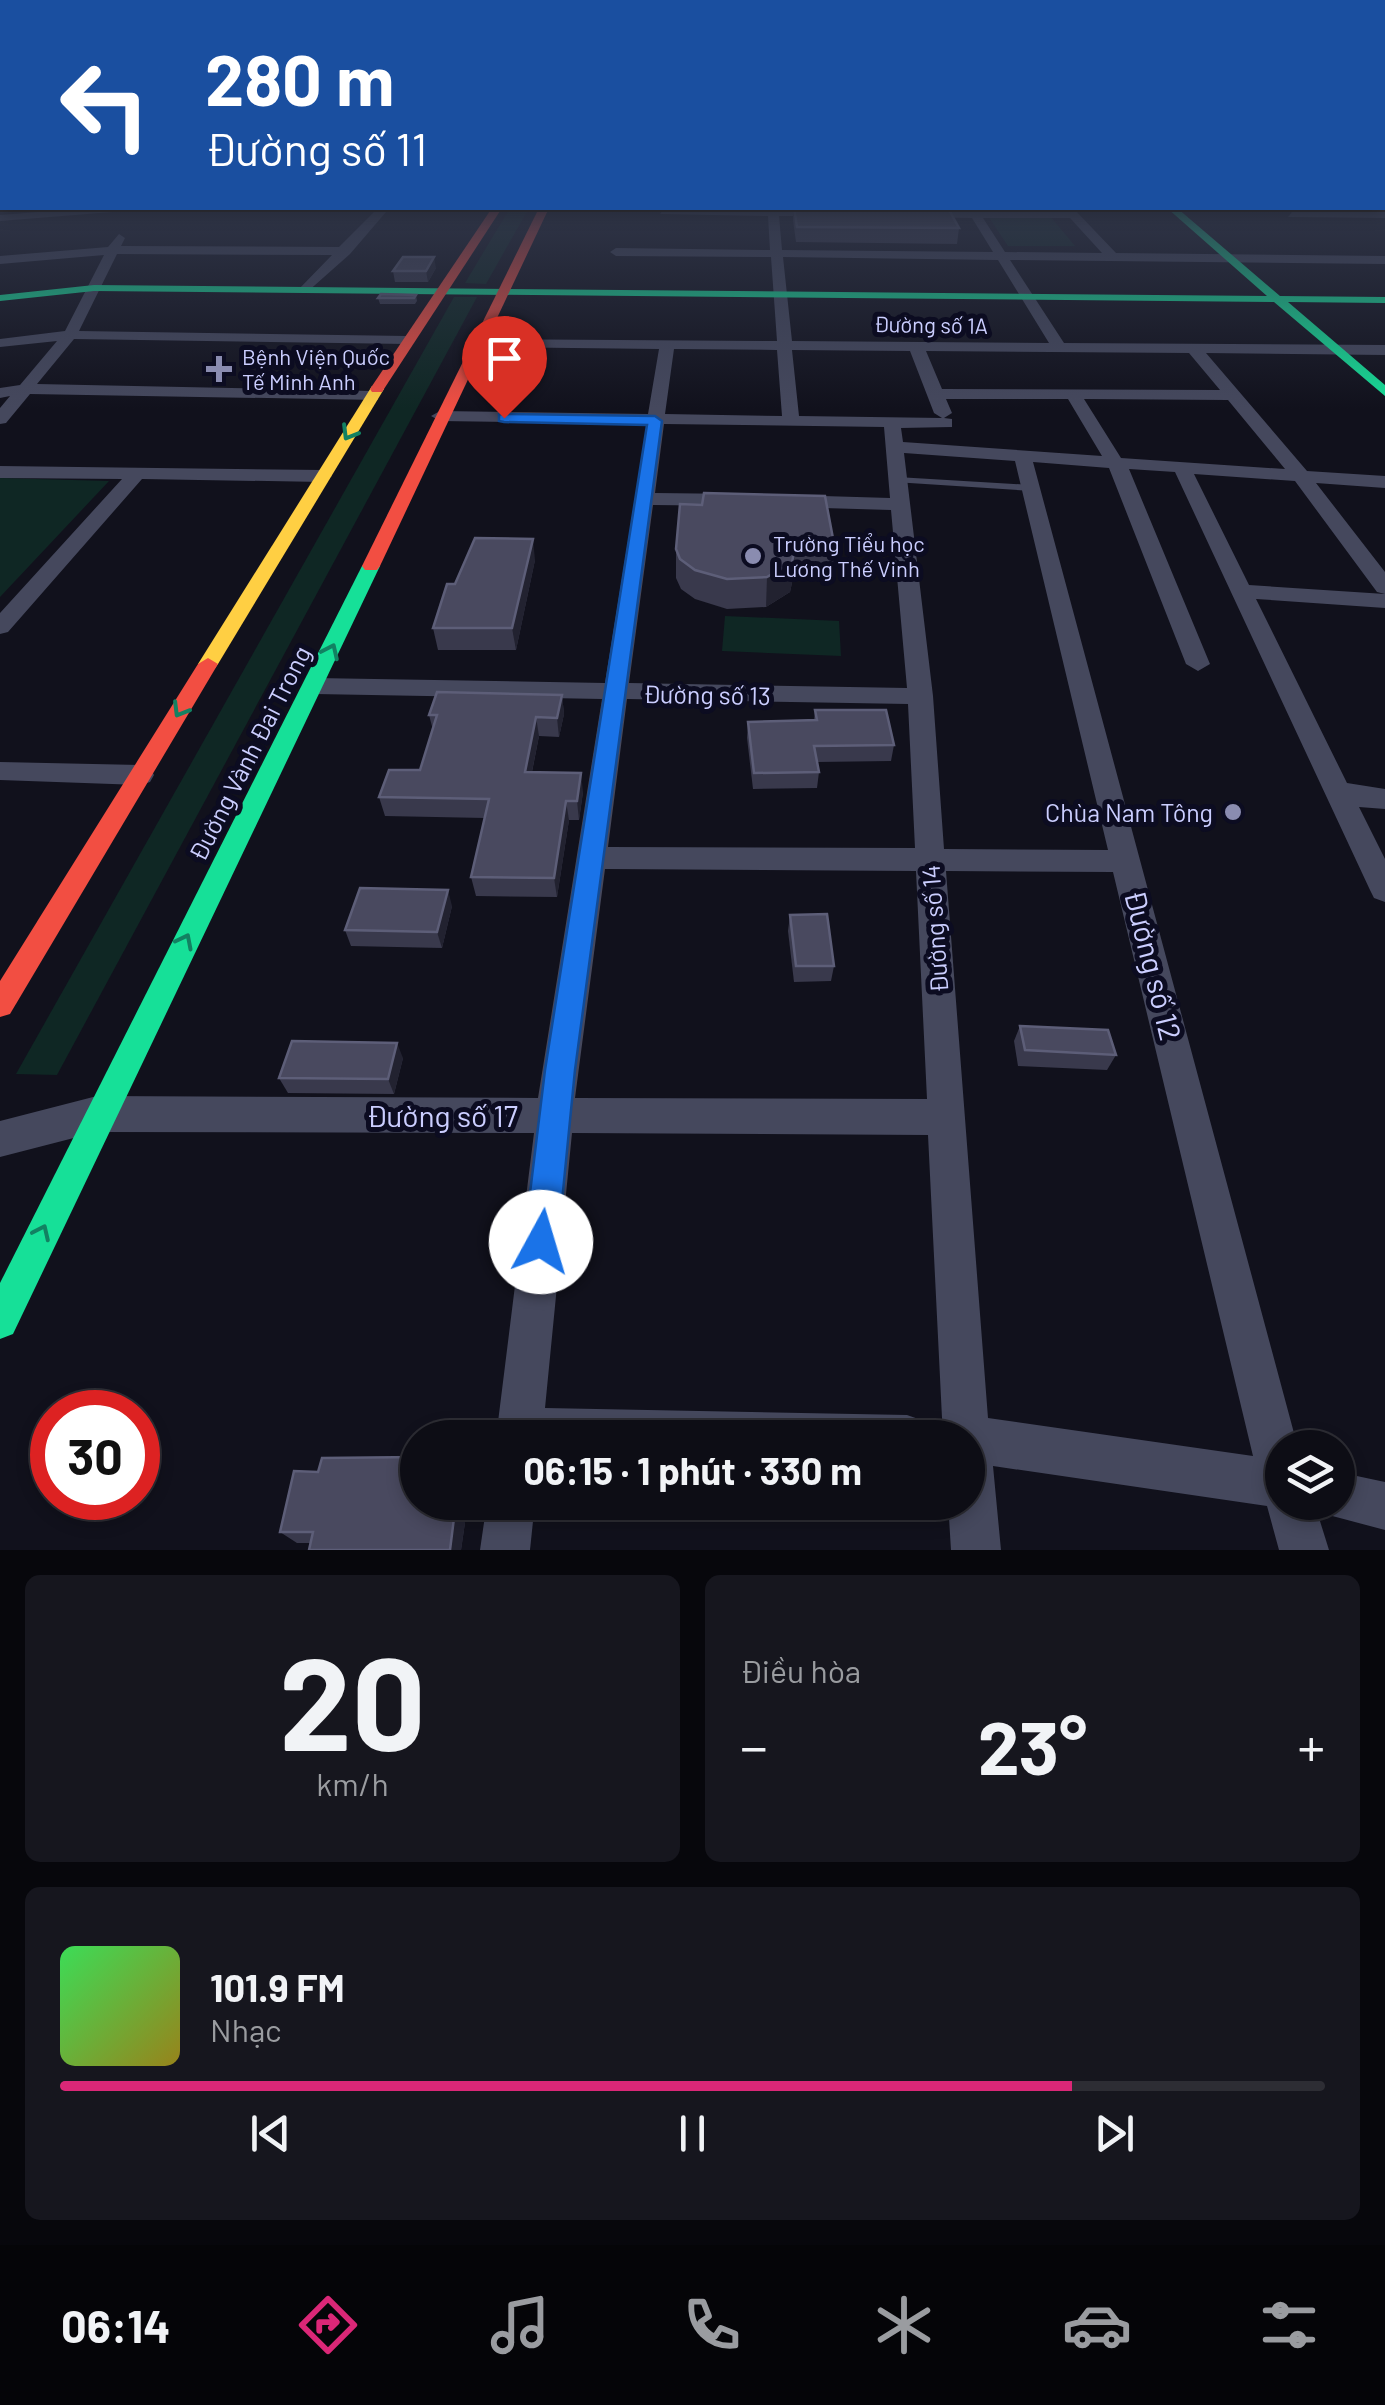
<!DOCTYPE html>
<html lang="vi">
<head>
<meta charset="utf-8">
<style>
  body { margin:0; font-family:Barlow,sans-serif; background:#16161e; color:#f1f3f6; height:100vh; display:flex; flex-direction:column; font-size:38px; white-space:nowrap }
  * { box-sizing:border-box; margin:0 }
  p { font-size:32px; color:#9a9ca0 }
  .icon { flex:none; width:55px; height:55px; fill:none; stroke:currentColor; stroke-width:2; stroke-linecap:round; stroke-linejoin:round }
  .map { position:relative; height:1550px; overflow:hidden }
  .details { display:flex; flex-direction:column; gap:25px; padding:25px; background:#07070c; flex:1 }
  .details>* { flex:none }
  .hud { position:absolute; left:0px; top:0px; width:1385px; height:210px; box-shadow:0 5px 15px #0003,0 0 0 2px #2d2d34; background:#1a4fa0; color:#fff; overflow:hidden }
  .buttons { position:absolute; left:1265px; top:1430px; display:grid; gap:20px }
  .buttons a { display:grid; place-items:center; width:90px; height:90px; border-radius:50%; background:#0d0d15; box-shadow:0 5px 15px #0003,0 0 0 2px #2d2d34; font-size:50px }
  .speed { position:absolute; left:30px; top:1390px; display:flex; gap:20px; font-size:50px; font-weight:700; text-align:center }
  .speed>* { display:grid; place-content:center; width:130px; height:130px; border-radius:50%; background:#0d0d15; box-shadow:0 5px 15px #0003,0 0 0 2px #2d2d34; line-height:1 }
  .speed .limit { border:15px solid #d22; background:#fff; color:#111 }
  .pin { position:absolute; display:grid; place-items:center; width:85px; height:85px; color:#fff; margin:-102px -42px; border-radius:50% 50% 50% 0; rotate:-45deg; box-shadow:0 0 10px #0007 }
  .pin .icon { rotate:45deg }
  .me { position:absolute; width:110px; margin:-55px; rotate:6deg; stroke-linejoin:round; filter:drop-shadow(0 0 8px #0008) }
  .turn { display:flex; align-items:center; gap:35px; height:210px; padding:0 40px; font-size:45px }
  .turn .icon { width:130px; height:130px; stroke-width:2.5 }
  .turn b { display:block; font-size:70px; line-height:85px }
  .big { font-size:75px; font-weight:700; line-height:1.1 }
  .details .widget { flex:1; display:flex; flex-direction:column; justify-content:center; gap:15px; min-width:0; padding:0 35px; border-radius:15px; background:#16161e }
  .details .dial { align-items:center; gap:0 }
  .dial b { font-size:130px; line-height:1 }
  .song { display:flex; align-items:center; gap:30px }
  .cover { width:120px; height:120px; border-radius:15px; background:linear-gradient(135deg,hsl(130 70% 55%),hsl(50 70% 35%)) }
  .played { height:10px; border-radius:5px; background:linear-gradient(90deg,#db2777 80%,#2d2d34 80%) }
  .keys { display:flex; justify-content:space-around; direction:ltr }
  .heat { display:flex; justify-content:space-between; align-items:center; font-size:55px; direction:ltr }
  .details .tiles { flex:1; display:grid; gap:25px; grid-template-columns:1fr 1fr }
  .widget:last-child { grid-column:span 2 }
  .trip { position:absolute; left:400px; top:1420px; width:585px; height:100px; border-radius:50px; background:#0d0d15; box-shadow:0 5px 15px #0003,0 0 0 2px #2d2d34; font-weight:700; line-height:100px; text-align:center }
  .dock { display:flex; height:160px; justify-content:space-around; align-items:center; background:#050508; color:#9a9ca0 }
  .dock .icon { width:70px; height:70px }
  .dock .current { color:#db2777 }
  .dock b { font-size:45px; color:#f1f3f6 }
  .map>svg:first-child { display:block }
</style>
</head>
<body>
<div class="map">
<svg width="1385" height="1550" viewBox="0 0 1385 1550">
  <rect width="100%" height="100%" fill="#11111c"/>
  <g fill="#0f2724">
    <path d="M510,208H529L486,284L465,283Z"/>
    <path d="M988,216H1050L1075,246H1008Z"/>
    <path d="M454,297H477L57,1075L16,1074Z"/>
    <path d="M0,478L109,481L0,597Z"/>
    <path d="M725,616L839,621L841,656L722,651Z"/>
  </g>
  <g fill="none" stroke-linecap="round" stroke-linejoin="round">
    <path fill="#45485d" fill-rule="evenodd" d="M897,477L1032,485L1037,488L1032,491L894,482L892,480Z"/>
    <g fill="#45485d" fill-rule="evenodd">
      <rect x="0" y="192" width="2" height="4"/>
      <path d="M89,208H501L502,209L496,212H386L350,254L306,293L299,289L332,255L117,254L79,331L407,336L414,340L407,344L74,339L37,384L372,391L378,392V400L30,394L6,423L0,424V408L10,396L0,398V388L20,385L57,341L0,347V339L65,331L104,255L0,264V256L108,247L119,234L125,238L121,246L339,247L374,212L125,211L0,221V215Z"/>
      <path d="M1062,208H1073L1116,253L1385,256V264L1010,260L1064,343L1385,345V355L1206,353L1307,471L1385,476V488L1316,483L1385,572V594L1377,592L1295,481L1194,474L1249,585L1385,594V608L1256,599L1347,783L1385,789V809L1359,807L1385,859V902L1374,898L1370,890L1175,472L1129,469L1210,664L1198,671L1186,664L1109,468L1033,462L1298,1448H1282V1502H1314L1329,1550H1279L1267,1506L993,1466L1001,1550H951L948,1502H968V1438H943L928,1135L572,1133L545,1408L907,1415L924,1421L930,1438H496L534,1133L97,1132L0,1157V1121L97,1096L538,1098L602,699L315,694L303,686L315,678L605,683L647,424L440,421L431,416L440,411L648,414L659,349L477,347L470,343L477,339L777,341L771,257L616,256L610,252L616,248L770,250L768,216L660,214L664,209L831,211L827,216H779L782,250L993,252L972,218L915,217L909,214L915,211L1064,212ZM983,218H1070L1102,253L1005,252ZM783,257L998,260L1049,343L792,341ZM674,349L777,350L782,416L665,414ZM792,350L910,351L934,413L942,418L799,416ZM926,351L1189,353L1220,390L942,389ZM946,399H1068L1102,456L903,442L901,428L952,427V419L944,418L952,413ZM1084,399L1228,400L1285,469L1121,458ZM664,424L884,427L890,498L789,495L779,501L789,507L891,510L907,688L629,683L653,505L741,506L751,500L741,494L655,493ZM904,453L1015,461L1108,850L944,849L933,696ZM627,699L908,704L915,848L608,847ZM605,869L916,871L927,1099L575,1098ZM946,871L1113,872L1253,1456L988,1418Z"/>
      <path d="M1292,212H1385V218L1288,217Z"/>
      <path d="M0,466L323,470L332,476L323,482L142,479L8,632L0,634V613L122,479L0,478Z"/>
      <path d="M0,762L140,765L150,768L154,775L150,782L140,785L0,780Z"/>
      <path d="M1338,1472L1385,1482V1530L1321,1513L1317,1502H1338Z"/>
      <path d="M487,1502H535L530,1550H480Z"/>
    </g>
    <g fill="#16e098" fill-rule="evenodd">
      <path d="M1167,208H1177L1280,296L1385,297V303L1288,302L1385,385V396L1274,302L94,291L0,301V295L94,285L1267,296Z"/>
      <path d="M371,561L380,566L13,1334L0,1339V1283L362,566Z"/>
    </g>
    <path fill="#ffcf43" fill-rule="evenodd" d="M372,386L384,389L218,664L215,668H201L198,664Z"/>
    <g fill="#f24e42" fill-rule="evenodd">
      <path d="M492,208H502L382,392H372L370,389Z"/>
      <path d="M539,208H549L380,566L377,570H365L362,566Z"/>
      <path d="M208,658L218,664L10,1014L0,1017V981L198,664Z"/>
    </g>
  </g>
  <g fill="#39394c">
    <path d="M793,208L959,228L957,244L796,242L793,220Z"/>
    <path d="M436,268L428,282H395L393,271Z"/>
    <path d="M416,295L417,301L415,304H380L378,298Z"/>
    <path d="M702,505L835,549L832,578H793L790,592L766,607L727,609L695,599L681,589L676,578V549Z"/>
    <path d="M535,560L516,650H438L433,628L455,584Z"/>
    <path d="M562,695L564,714L559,737L539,736L532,772L583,792L579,820H569L557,897L476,896L471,877L485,818L385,816L379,797L420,770L433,730L429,715Z"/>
    <path d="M815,710L894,745L891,761L817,762L819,772L817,788L753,789L747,738L748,722L814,720Z"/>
    <path d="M452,906L442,948L351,946L345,930Z"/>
    <path d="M790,915L834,966L831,981L794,982L788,931Z"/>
    <path d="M1020,1026L1116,1055L1107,1070L1018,1066L1014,1041Z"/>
    <path d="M403,1058L394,1094L288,1093L279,1078Z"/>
    <path d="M318,1472L418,1502H468L461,1550H309L310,1543H297L280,1532Z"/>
  </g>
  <g fill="#222230">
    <path d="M434,257L436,268L428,282L426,271Z"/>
    <path d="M533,539L535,560L516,650L512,628Z"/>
    <path d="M795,549L793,578L790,592L766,607L767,577Z"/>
    <path d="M562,695L564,714L559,737L557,718Z"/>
    <path d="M536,717L539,736L528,791L525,772Z"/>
    <path d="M581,773L583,792L579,820L577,801Z"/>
    <path d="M566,801L569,820L557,897L554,878Z"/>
    <path d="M448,890L452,906L442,948L437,932Z"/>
    <path d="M397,1043L403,1058L394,1094L388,1079Z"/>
    <path d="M456,1502H468L461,1550H450Z"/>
  </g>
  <g fill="#49495f" stroke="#5d5e78" stroke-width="2.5">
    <path d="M794,208H948L959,228L797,227Z"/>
    <path d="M403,257H434L426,271H393Z"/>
    <path d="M381,294L416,295L414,298H378Z"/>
    <path d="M704,493L825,496L835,549H795L792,562L767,577L727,579L695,570L680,559L676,549L680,504L702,505Z"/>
    <path d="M475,538L533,539L512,628H433L447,584H455Z"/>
    <path d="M437,692L562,695L557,718L536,717L525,772L581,773L577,801H566L554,878L471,877L489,799L379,797L389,770H420L437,715H429Z"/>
    <path d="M815,710H886L894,745L814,746L819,772L754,773L748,722L817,720Z"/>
    <path d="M360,888L448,890L437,932L345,930Z"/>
    <path d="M827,914L834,966H796L790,915Z"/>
    <path d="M1020,1026L1108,1030L1116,1055L1025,1050Z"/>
    <path d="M292,1041L397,1043L388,1079L279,1078Z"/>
    <path d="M418,1457V1502H456L450,1550H309L313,1532H280L294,1471L318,1472L322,1458Z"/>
  </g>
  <defs><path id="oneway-chevron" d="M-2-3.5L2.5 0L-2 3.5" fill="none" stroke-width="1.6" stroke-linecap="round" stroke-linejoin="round" transform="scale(2.5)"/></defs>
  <g stroke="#128162">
    <use href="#oneway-chevron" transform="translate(349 433) rotate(121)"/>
    <use href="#oneway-chevron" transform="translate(331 651) rotate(-65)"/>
    <use href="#oneway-chevron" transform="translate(180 710) rotate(121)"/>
    <use href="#oneway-chevron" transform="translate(185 941) rotate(-63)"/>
    <use href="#oneway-chevron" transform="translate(42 1232) rotate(-65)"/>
  </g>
  <linearGradient id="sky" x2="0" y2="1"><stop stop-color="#09090f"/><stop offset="0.47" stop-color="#32384b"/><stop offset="1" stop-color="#32384b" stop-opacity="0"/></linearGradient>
  <rect width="1385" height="409" fill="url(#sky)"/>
  <path fill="#1a73e8" stroke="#114b97" stroke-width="2.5" d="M499,414L655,416L662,421L575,1070L558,1242L553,1254L541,1259L529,1254L524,1242L545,1070L647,425L504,422L499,421Z"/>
  <g fill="#8a8cb0" stroke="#0c0c21" stroke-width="4">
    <path d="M214 354h10v10h10v10h-10v10h-10v-10h-10v-10h10z"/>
    <circle cx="753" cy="556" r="10"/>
    <circle cx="1233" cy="812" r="10"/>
  </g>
  <g text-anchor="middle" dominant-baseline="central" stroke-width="10" stroke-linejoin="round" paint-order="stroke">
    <g font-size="22" fill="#cbceff" stroke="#0c0c21">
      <text transform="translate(931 324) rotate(1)">Đường số 1A</text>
    </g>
    <g font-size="22" fill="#cbceff" stroke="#0c0c21" text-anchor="start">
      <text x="242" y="356">Bệnh Viện Quốc<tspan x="242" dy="25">Tế Minh Anh</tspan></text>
      <text x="773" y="543">Trường Tiểu học<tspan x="773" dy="25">Lương Thế Vinh</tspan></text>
    </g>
    <g font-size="25" fill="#cbceff" stroke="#0c0c21">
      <text transform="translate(707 694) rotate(1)">Đường số 13</text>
      <text transform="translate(249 753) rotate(-63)">Đường Vành Đai Trong</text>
      <text transform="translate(934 929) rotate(-94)">Đường số 14</text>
    </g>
    <g font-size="25" fill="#cbceff" stroke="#0c0c21" text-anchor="end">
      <text x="1213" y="812">Chùa Nam Tông</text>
    </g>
    <g font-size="30" fill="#cbceff" stroke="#0c0c21">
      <text transform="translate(1154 965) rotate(76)">Đường số 12</text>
      <text x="442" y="1115">Đường số 17</text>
    </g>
  </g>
</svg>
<div class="buttons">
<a><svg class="icon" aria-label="layers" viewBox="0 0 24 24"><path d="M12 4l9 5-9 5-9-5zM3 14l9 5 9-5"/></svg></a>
</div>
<div class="speed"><div class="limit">30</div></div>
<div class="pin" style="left:504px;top:418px;background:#d93025"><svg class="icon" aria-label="arrive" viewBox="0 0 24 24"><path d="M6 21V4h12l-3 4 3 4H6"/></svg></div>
<svg class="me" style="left:541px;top:1242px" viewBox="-20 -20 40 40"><circle r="19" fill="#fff"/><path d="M0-13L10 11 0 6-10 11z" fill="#1a73e8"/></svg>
<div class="trip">06:15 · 1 phút · 330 m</div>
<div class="hud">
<div class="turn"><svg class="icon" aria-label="left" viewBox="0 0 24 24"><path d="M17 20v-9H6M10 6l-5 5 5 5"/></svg><div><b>280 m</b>Đường số 11</div></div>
</div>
</div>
<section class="details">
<div class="tiles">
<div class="widget dial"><b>20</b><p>km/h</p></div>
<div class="widget"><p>Điều hòa</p>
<div class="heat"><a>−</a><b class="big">23°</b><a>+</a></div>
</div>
<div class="widget">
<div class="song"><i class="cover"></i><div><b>101.9 FM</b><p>Nhạc</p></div></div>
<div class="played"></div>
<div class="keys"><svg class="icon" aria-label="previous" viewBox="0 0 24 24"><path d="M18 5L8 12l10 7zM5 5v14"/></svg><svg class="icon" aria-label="pause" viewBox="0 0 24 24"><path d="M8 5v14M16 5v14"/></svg><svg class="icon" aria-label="next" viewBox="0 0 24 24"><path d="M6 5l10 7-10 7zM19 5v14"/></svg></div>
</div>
</div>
</section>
<nav class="dock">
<b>06:14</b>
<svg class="icon current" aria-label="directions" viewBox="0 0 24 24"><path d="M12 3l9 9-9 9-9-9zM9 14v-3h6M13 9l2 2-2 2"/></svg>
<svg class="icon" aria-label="music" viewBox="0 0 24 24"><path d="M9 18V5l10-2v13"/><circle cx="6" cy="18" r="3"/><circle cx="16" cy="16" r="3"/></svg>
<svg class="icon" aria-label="phone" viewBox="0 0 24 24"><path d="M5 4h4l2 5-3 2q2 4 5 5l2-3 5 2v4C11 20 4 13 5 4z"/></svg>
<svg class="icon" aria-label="climate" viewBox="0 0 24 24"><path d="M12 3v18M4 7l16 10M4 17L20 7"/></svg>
<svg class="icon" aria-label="car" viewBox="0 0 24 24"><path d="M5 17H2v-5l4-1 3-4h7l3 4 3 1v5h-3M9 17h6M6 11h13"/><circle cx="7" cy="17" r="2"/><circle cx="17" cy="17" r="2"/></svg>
<svg class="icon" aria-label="filters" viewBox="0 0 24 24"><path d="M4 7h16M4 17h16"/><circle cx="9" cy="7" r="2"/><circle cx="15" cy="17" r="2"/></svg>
</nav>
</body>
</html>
